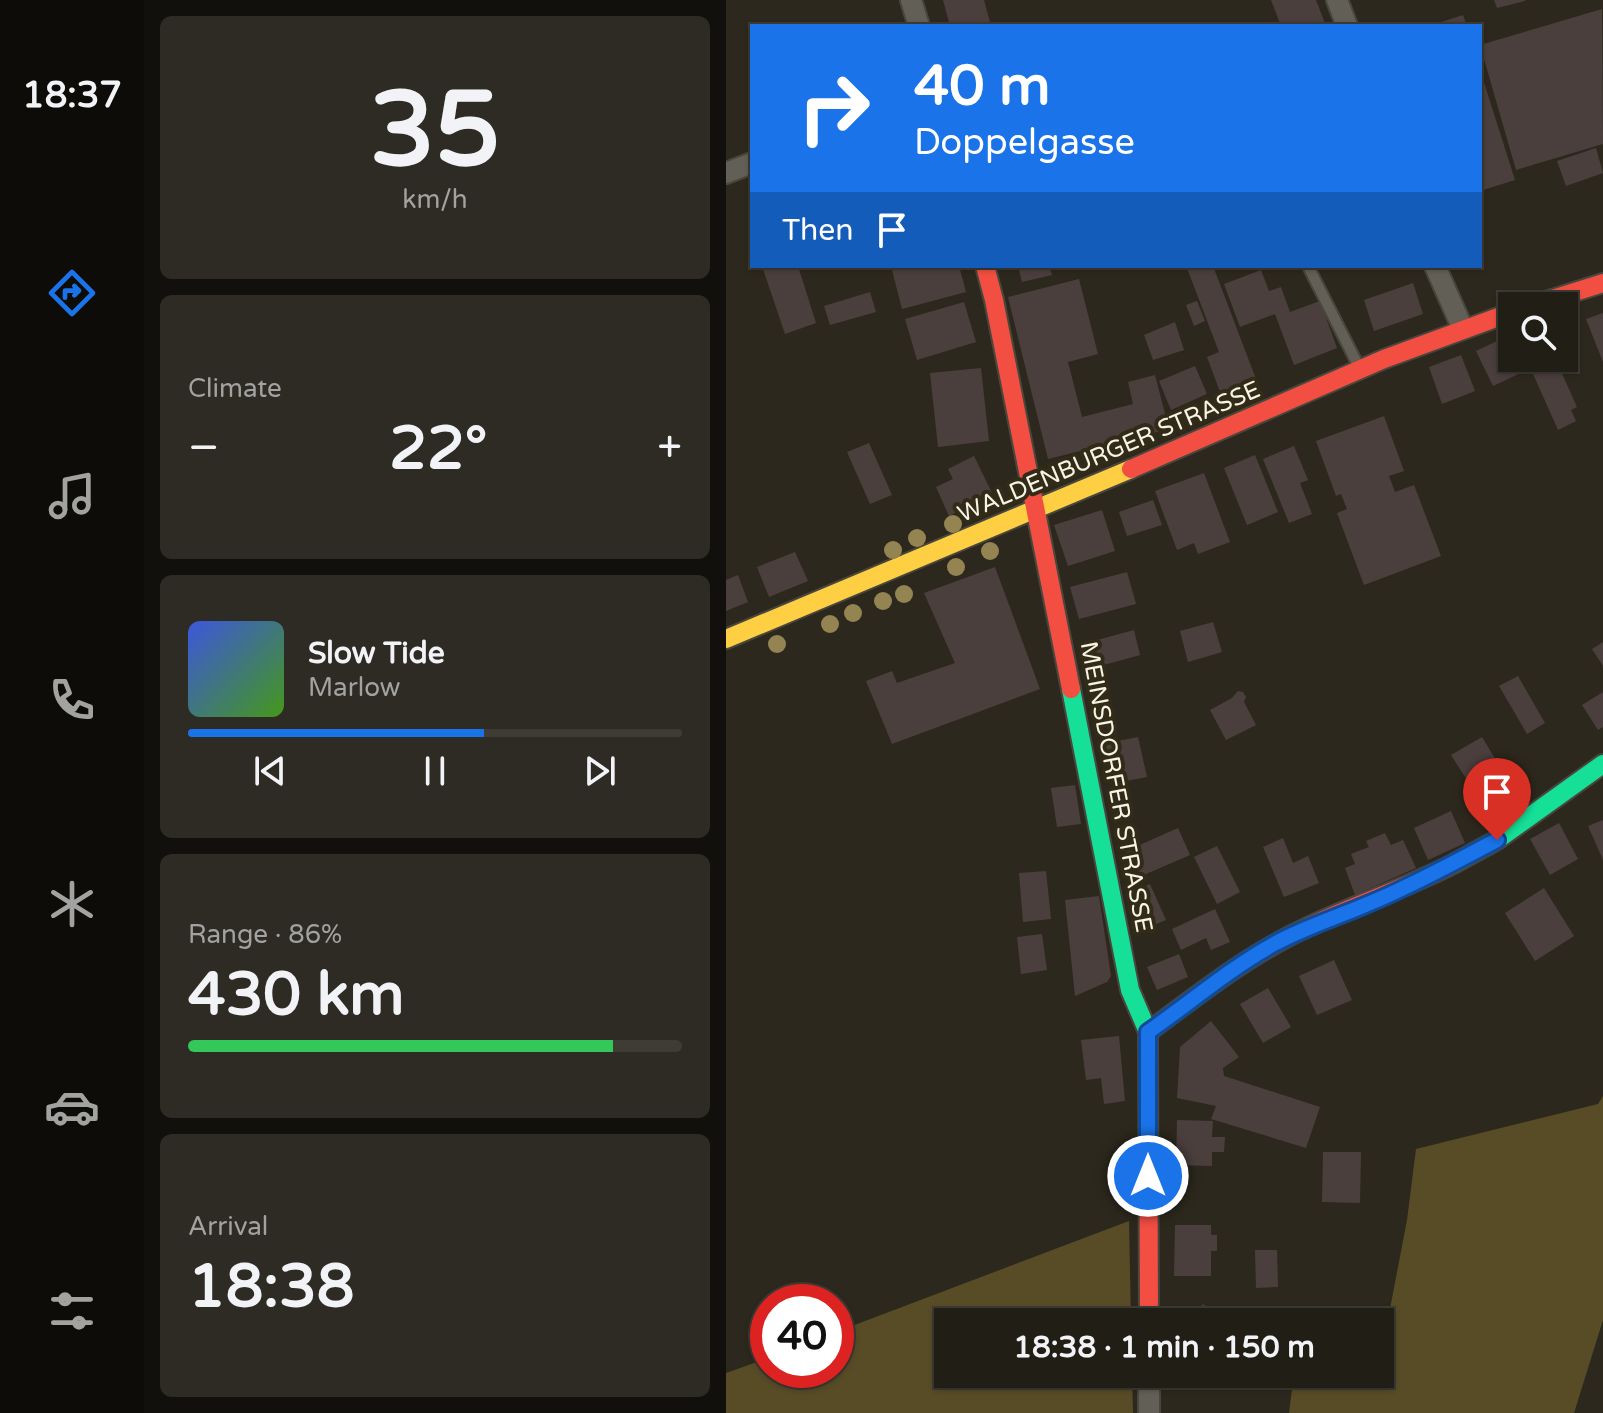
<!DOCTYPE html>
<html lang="en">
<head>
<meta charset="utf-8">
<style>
  body { margin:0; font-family:"Varela Round",sans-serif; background:#2d2b23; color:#f1f3f6; height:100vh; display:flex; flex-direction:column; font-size:30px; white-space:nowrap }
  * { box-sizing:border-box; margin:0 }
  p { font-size:26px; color:#a2a2a1 }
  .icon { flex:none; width:44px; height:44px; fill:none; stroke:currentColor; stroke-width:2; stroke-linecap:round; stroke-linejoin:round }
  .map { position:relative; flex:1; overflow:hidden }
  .sheet { display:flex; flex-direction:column; gap:16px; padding:16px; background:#12100c; width:582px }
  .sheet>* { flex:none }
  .guide { position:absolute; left:24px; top:24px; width:732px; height:244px; border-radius:0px; box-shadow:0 2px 6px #0004,0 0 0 2px #3e3c35; background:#1a73e8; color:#fff; overflow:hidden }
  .buttons { position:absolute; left:772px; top:292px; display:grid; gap:16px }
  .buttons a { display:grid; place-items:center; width:80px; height:80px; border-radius:0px; background:#211e16; box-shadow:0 2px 6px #0004,0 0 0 2px #3e3c35; font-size:40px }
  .speed { position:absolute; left:24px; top:1284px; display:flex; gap:16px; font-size:40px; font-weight:700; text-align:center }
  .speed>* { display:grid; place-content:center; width:104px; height:104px; border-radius:50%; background:#211e16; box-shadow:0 2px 6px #0004,0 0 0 2px #3e3c35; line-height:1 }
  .speed .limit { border:12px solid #d22; background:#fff; color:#111 }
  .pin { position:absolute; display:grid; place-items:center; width:68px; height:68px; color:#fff; margin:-82px -34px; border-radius:50% 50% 50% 0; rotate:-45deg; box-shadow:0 0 8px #0007 }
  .pin .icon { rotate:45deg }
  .me { position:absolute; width:88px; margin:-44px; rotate:0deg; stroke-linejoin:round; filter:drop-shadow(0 0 6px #0008) }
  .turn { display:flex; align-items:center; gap:28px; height:168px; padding:0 32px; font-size:36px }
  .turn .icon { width:104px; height:104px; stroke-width:2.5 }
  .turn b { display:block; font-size:56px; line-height:68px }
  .then { display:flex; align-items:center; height:76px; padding:0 32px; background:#0003; gap:16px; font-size:30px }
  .big { font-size:60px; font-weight:700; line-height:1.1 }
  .sheet .widget { flex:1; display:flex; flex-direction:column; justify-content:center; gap:12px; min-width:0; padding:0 28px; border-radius:12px; background:#2d2b23 }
  .sheet .dial { align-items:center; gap:0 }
  .dial b { font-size:104px; line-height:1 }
  .song { display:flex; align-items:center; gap:24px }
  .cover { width:96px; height:96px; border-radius:12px; background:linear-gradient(135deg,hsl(230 70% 55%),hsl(100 70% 35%)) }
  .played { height:8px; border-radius:4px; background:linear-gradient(90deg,#1a73e8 60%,#3e3c35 60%) }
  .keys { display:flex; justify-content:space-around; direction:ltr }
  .heat { display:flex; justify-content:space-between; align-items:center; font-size:44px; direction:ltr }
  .charge { height:12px; border-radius:6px; background:linear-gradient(90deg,#34c759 86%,#3e3c35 0) }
  .trip { position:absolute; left:208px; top:1308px; width:460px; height:80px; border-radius:0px; background:#211e16; box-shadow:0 2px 6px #0004,0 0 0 2px #3e3c35; font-weight:700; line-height:80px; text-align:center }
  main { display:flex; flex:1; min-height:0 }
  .tab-bar { display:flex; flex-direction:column; width:144px; justify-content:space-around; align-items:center; background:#0d0c09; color:#a2a2a1 }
  .tab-bar .icon { width:56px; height:56px }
  .tab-bar .selected { color:#1a73e8 }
  .tab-bar b { font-size:36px; color:#f1f3f6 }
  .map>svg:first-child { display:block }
</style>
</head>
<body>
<main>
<nav class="tab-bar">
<b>18:37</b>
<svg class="icon selected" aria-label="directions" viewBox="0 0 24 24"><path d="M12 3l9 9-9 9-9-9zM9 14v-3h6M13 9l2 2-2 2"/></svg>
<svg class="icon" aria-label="music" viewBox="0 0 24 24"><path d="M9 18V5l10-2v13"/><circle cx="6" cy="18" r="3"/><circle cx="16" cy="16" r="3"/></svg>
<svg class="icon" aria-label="phone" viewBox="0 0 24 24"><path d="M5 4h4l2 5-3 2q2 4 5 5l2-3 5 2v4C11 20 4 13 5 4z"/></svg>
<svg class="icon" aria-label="climate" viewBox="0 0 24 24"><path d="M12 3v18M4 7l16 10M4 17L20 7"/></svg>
<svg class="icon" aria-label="car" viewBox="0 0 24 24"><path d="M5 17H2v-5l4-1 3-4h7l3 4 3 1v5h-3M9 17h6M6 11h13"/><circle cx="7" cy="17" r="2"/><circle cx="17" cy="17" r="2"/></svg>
<svg class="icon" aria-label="filters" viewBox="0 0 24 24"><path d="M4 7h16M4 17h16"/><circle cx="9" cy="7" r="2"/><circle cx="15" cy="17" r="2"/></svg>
</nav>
<section class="sheet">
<div class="widget dial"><b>35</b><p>km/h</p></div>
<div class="widget"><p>Climate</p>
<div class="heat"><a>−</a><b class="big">22°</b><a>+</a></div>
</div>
<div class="widget">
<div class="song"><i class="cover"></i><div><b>Slow Tide</b><p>Marlow</p></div></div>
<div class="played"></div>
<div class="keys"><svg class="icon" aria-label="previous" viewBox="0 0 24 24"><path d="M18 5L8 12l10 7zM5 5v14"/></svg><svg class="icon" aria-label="pause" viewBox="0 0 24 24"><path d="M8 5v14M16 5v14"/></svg><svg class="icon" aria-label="next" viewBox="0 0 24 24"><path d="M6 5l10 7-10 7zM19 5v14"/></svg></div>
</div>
<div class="widget"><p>Range · 86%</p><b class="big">430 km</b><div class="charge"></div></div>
<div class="widget"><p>Arrival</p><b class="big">18:38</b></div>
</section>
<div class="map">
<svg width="877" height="1413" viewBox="0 0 877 1413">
  <rect width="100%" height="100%" fill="#2c281d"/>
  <g fill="#584c27">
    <path d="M877,1096V1320L848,1413H563L568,1374H654V1361L681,1220L690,1149L872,1104Z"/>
    <path d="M403,1221L405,1322H222V1374H406L407,1413H0V1373L42,1358V1370H110V1332Z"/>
  </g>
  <g fill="#4b3f3e">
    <path d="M217,0H258L265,26H224Z"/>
    <path d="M545,0H590L600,26H555Z"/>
    <path d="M768,0H799V1L771,8Z"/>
    <path d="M876,9L877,144L790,170L754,45Z"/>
    <path d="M737,15L741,26H706V25Z"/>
    <path d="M754,70L789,180L754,191Z"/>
    <path d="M870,148L877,173L840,186L831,161Z"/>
    <path d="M47,266H72L90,323L59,334L37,269Z"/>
    <path d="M165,266H233L240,292L176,309Z"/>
    <path d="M292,266H323L326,275L296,282Z"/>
    <path d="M467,266H487L530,379L494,392L481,357L493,352L461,268Z"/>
    <path d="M535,270L543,291L555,287L564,312L594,301L611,348L568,365L549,314L514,327L498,284Z"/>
    <path d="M353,279L372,354L342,362L356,417L407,404L402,382L429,375L443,429L322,459L282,297Z"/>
    <path d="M687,283L697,314L648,331L638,300Z"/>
    <path d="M144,292L150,312L104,325L98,306Z"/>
    <path d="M471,301L479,321L468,326L460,305Z"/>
    <path d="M238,302L250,342L191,360L179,319Z"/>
    <path d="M877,313V362L860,319Z"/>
    <path d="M449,322L458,350L427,360L418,335Z"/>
    <path d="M782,336L786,344V358H792L799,371L767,386L750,351Z"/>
    <path d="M735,355L749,391L716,404L703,367Z"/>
    <path d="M800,358H829L851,407L845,410L850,421L832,430Z"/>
    <path d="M469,366L481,394L445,410L433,381Z"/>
    <path d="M255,368L263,441L212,447L204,373Z"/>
    <path d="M658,416L678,471L663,476L669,492L688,485L715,556L638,585L611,513L621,509L615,494L610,496L590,441Z"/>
    <path d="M143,443L166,495L144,504L121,452Z"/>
    <path d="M568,446L582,480L574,483L586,514L563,523L537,459Z"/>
    <path d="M529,455L552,512L521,525L498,468Z"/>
    <path d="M248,456L267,495L223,516L210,487L227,479L222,469Z"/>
    <path d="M478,473L504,542L472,554L468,543L451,550L429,491Z"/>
    <path d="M427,500L436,525L401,536L393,512Z"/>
    <path d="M376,510L389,551L342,566L328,525Z"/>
    <path d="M69,552L82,581L43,597L31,567Z"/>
    <path d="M269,567L314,689L166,744L140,681L166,671L171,683L229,663L198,593Z"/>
    <path d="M401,572L410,604L353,619L344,587Z"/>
    <path d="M12,575L22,602L0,611V580Z"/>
    <path d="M487,622L496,652L462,662L454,631Z"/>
    <path d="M408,630L414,655L371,667L364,642Z"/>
    <path d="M877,642V666L866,649Z"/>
    <path d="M792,676L819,723L801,734L773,686Z"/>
    <path d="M512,691L517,692L520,697L518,702L530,725L500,740L484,710L506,698Z"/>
    <path d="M877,692V727L872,730L856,705Z"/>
    <path d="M412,737L421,777L385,784L377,744Z"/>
    <path d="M756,737L776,770L746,788L725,755Z"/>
    <path d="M349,785L355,824L331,827L325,788Z"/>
    <path d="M725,811L739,843L702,860L688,828Z"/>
    <path d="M877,820V860L862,826Z"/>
    <path d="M833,823L852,859L824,875L804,839Z"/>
    <path d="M452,828L464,855L411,878L400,851Z"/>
    <path d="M659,833L665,845L677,840L690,868L629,895L619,868L629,864L625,854L643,847L640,841Z"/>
    <path d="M557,838L567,863L582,856L593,883L558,897L537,847Z"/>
    <path d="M491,846L514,892L491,904L468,857Z"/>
    <path d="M320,871L325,919L297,922L293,873Z"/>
    <path d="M424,884L440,920L416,930L401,894Z"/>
    <path d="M818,888L848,936L809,961L779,913Z"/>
    <path d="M373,896L385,976L381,982L349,996L339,900Z"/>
    <path d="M489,909L504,942L485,950L480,938L455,950L446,929Z"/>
    <path d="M316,934L321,970L295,974L291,937Z"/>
    <path d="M453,954L462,977L431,990L421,967Z"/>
    <path d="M608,960L626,1000L591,1015L573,976Z"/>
    <path d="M542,988L565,1027L537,1043L514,1004Z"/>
    <path d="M485,1021L513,1057L497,1068L498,1076L594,1107L580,1148L485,1119L490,1106L451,1098L454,1047Z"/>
    <path d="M393,1036L399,1101L378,1104L375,1078L360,1080L355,1040Z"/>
    <path d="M451,1120L487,1121L486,1137H499L498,1152H486V1166L450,1165Z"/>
    <path d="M597,1152H635L634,1203L596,1202Z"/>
    <path d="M449,1225H485V1235H491V1251H485V1276H448Z"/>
    <path d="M529,1250H551L552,1287L530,1288Z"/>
    <path d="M477,1304L495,1318L492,1322H472L466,1317Z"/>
    <path d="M446,1374H468V1382H447Z"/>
    <path d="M498,1374H530L517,1390Z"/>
    <path d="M537,1374L551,1376L548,1389L535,1386Z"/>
  </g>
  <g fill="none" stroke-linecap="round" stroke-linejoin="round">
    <defs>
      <g id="lane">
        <path d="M582,266L633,367"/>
        <path d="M425,1321L450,1318L462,1322"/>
      </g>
      <g id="street">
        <path d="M185,0L193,26"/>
        <path d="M611,0L621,26"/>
        <path d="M0,173L26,163"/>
        <path d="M709,266L736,327"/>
        <path d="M423,1374V1413"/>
      </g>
      <g id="fast">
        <path d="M345,689L404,990L422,1032V1038"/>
        <path d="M729,863L771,840L877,764"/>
      </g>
      <path id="slow" d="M0,639L405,469"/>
      <g id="jam">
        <path d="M259,266L268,300L345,689"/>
        <path d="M804,306L877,283"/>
        <path d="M405,469L658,359L786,312"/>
        <path d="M422,1032C473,994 523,954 582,927C630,904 681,888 729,863"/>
        <path d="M422,1038L423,1322"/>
      </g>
    </defs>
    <use href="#lane" stroke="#49463d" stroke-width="14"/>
    <use href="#street" stroke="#49463d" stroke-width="24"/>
    <use href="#fast" stroke="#49463d" stroke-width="22"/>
    <use href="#slow" stroke="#49463d" stroke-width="22"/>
    <use href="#jam" stroke="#49463d" stroke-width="22"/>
    <use href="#lane" stroke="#625f56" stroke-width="10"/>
    <use href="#street" stroke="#625f56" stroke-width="20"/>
    <use href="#fast" stroke="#16e098" stroke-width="18"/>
    <use href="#slow" stroke="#ffcf43" stroke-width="18"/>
    <use href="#jam" stroke="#f24e42" stroke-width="18"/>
  </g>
  <g fill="#948451">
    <circle cx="227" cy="524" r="9"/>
    <circle cx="191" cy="538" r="9"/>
    <circle cx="167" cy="550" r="9"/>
    <circle cx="264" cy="551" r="9"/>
    <circle cx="230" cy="567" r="9"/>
    <circle cx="178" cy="594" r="9"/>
    <circle cx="157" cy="601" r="9"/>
    <circle cx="127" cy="613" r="9"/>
    <circle cx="104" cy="624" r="9"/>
    <circle cx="51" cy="644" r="9"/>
  </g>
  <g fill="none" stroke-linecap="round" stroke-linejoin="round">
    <defs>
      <path id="route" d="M422,1176V1032C464,1003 503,969 548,944C579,927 612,917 644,903C688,885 729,862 771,840"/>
    </defs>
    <use href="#route" stroke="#114b97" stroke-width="20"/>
    <use href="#route" stroke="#1a73e8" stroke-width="14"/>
  </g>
  <g text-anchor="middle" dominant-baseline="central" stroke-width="8" stroke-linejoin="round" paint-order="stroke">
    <g font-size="24" fill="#f7f3e6" stroke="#322b17">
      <text transform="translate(383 452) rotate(-23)">WALDENBURGER STRASSE</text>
      <text transform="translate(390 787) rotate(79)">MEINSDORFER STRASSE</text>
    </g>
  </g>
</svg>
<div class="buttons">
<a><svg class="icon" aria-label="search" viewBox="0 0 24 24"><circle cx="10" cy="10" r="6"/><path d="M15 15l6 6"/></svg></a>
</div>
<div class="speed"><div class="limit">40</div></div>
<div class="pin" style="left:771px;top:840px;background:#d93025"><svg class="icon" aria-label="arrive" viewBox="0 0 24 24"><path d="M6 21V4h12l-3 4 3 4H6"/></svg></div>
<svg class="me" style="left:422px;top:1176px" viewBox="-20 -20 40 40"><circle r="17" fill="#1a73e8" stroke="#fff" stroke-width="3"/><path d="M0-11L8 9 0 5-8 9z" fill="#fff"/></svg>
<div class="trip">18:38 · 1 min · 150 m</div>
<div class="guide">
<div class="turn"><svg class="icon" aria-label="right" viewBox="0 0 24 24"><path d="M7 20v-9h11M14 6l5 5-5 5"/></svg><div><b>40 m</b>Doppelgasse</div></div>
<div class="then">Then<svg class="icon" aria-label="arrive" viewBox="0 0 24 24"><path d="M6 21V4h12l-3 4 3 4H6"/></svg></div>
</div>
</div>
</main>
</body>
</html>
